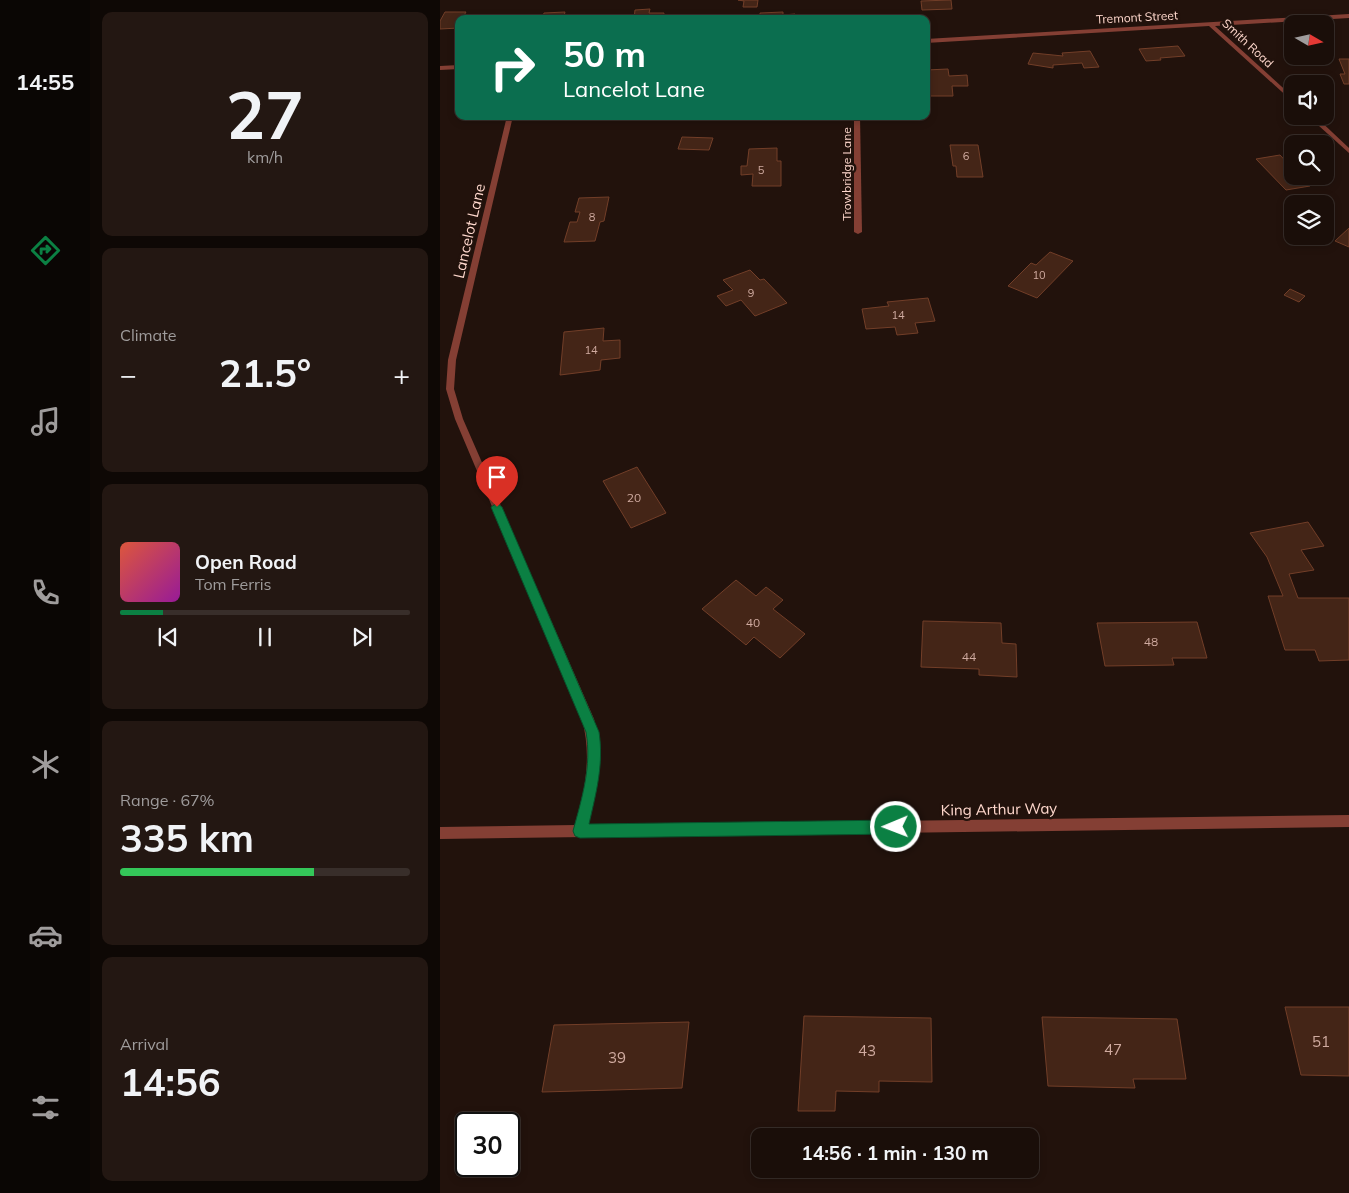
<!DOCTYPE html>
<html lang="en">
<head>
<meta charset="utf-8">
<style>
  body { margin:0; font-family:Mulish,sans-serif; background:#231712; color:#f1f3f6; height:100vh; display:flex; flex-direction:column; font-size:19px; white-space:nowrap }
  * { box-sizing:border-box; margin:0 }
  p { font-size:16px; color:#9f9c9c }
  .icon { flex:none; width:28px; height:28px; fill:none; stroke:currentColor; stroke-width:2; stroke-linecap:round; stroke-linejoin:round }
  .map { position:relative; flex:1; overflow:hidden }
  .drawer { display:flex; flex-direction:column; gap:12px; padding:12px; background:#0e0805; width:350px }
  .drawer>* { flex:none }
  .banner { position:absolute; left:15px; top:15px; width:475px; height:105px; border-radius:10px; box-shadow:0 2px 8px #0003,0 0 0 1px #382e2a; background:#0b6e4f; color:#fff; overflow:hidden }
  .needle { width:32px; rotate:99deg }
  .controls { position:absolute; left:844px; top:15px; display:grid; gap:10px }
  .controls a { display:grid; place-items:center; width:50px; height:50px; border-radius:10px; background:#1a0e09; box-shadow:0 2px 8px #0003,0 0 0 1px #382e2a; font-size:25px }
  .speed { position:absolute; left:15px; top:1112px; display:flex; gap:10px; font-size:25px; font-weight:700; text-align:center }
  .speed>* { display:grid; place-content:center; width:65px; height:65px; border-radius:50%; background:#1a0e09; box-shadow:0 2px 8px #0003,0 0 0 1px #382e2a; line-height:1 }
  .speed .limit { border:2px solid #111; border-radius:8px; background:#fff; color:#111 }
  .pin { position:absolute; display:grid; place-items:center; width:42px; height:42px; color:#fff; margin:-51px -21px; border-radius:50% 50% 50% 0; rotate:-45deg; box-shadow:0 0 5px #0007 }
  .pin .icon { rotate:45deg }
  .me { position:absolute; width:55px; margin:-28px; rotate:269deg; stroke-linejoin:round; filter:drop-shadow(0 0 4px #0008) }
  .turn { display:flex; align-items:center; gap:18px; height:105px; padding:0 25px; font-size:22px }
  .turn .icon { width:65px; height:65px; stroke-width:2.5 }
  .turn b { display:block; font-size:35px; line-height:42px }
  .big { font-size:38px; font-weight:700; line-height:1.1 }
  .drawer .widget { flex:1; display:flex; flex-direction:column; justify-content:center; gap:8px; min-width:0; padding:0 18px; border-radius:10px; background:#231712 }
  .drawer .dial { align-items:center; gap:0 }
  .dial b { font-size:65px; line-height:1 }
  .song { display:flex; align-items:center; gap:15px }
  .cover { width:60px; height:60px; border-radius:8px; background:linear-gradient(135deg,hsl(10 70% 55%),hsl(300 70% 35%)) }
  .played { height:5px; border-radius:2px; background:linear-gradient(90deg,#0b8043 15%,#382e2a 15%) }
  .keys { display:flex; justify-content:space-around; direction:ltr }
  .heat { display:flex; justify-content:space-between; align-items:center; font-size:28px; direction:ltr }
  .charge { height:8px; border-radius:4px; background:linear-gradient(90deg,#34c759 67%,#382e2a 0) }
  .trip { position:absolute; left:311px; top:1128px; width:288px; height:50px; border-radius:10px; background:#1a0e09; box-shadow:0 2px 8px #0003,0 0 0 1px #382e2a; font-weight:700; line-height:50px; text-align:center }
  main { display:flex; flex:1; min-height:0 }
  .dock { display:flex; flex-direction:column; width:90px; justify-content:space-around; align-items:center; background:#0a0604; color:#9f9c9c }
  .dock .icon { width:35px; height:35px }
  .dock .active { color:#0b8043 }
  .dock b { font-size:22px; color:#f1f3f6 }
  .map>svg:first-child { display:block }
</style>
</head>
<body>
<main>
<nav class="dock">
<b>14:55</b>
<svg class="icon active" aria-label="directions" viewBox="0 0 24 24"><path d="M12 3l9 9-9 9-9-9zM9 14v-3h6M13 9l2 2-2 2"/></svg>
<svg class="icon" aria-label="music" viewBox="0 0 24 24"><path d="M9 18V5l10-2v13"/><circle cx="6" cy="18" r="3"/><circle cx="16" cy="16" r="3"/></svg>
<svg class="icon" aria-label="phone" viewBox="0 0 24 24"><path d="M5 4h4l2 5-3 2q2 4 5 5l2-3 5 2v4C11 20 4 13 5 4z"/></svg>
<svg class="icon" aria-label="climate" viewBox="0 0 24 24"><path d="M12 3v18M4 7l16 10M4 17L20 7"/></svg>
<svg class="icon" aria-label="car" viewBox="0 0 24 24"><path d="M5 17H2v-5l4-1 3-4h7l3 4 3 1v5h-3M9 17h6M6 11h13"/><circle cx="7" cy="17" r="2"/><circle cx="17" cy="17" r="2"/></svg>
<svg class="icon" aria-label="filters" viewBox="0 0 24 24"><path d="M4 7h16M4 17h16"/><circle cx="9" cy="7" r="2"/><circle cx="15" cy="17" r="2"/></svg>
</nav>
<section class="drawer">
<div class="widget dial"><b>27</b><p>km/h</p></div>
<div class="widget"><p>Climate</p>
<div class="heat"><a>−</a><b class="big">21.5°</b><a>+</a></div>
</div>
<div class="widget">
<div class="song"><i class="cover"></i><div><b>Open Road</b><p>Tom Ferris</p></div></div>
<div class="played"></div>
<div class="keys"><svg class="icon" aria-label="previous" viewBox="0 0 24 24"><path d="M18 5L8 12l10 7zM5 5v14"/></svg><svg class="icon" aria-label="pause" viewBox="0 0 24 24"><path d="M8 5v14M16 5v14"/></svg><svg class="icon" aria-label="next" viewBox="0 0 24 24"><path d="M6 5l10 7-10 7zM19 5v14"/></svg></div>
</div>
<div class="widget"><p>Range · 67%</p><b class="big">335 km</b><div class="charge"></div></div>
<div class="widget"><p>Arrival</p><b class="big">14:56</b></div>
</section>
<div class="map">
<svg width="909" height="1193" viewBox="0 0 909 1193">
  <rect width="100%" height="100%" fill="#22120c"/>
  <g fill="#442517" stroke="#723e28">
    <path d="M298,0H318L317,7H303L304,1Z"/>
    <path d="M511,0L512,9L482,10L481,1Z"/>
    <path d="M210,9L209,13H224L223,19H194L195,10Z"/>
    <path d="M5,12H26L23,17H45L44,19H19V28L0,29V21Z"/>
    <path d="M125,12L124,16H144L143,19H102L104,13Z"/>
    <path d="M343,12V15L355,14V19H320V13Z"/>
    <path d="M738,46L745,56L720,58L721,60L706,61L699,49Z"/>
    <path d="M650,51L659,67L644,68L642,63L613,65V68L588,64L593,53L623,56L622,53Z"/>
    <path d="M899,59H909V84H904L900,74H905Z"/>
    <path d="M508,69L509,76L527,75L528,86H512L513,96H490V87H486V70Z"/>
    <path d="M242,137L273,138L269,150L238,149Z"/>
    <path d="M510,145H538L543,177H517L516,166H513Z"/>
    <path d="M337,148V161H341V186H312L313,174L301,175V166H307L309,149Z"/>
    <path d="M840,155L852,168V176H860L870,186L846,190L816,159Z"/>
    <path d="M169,197L164,221L160,222L155,241L124,242L130,222H137L140,212H135L139,198Z"/>
    <path d="M909,228V247L895,241Z"/>
    <path d="M610,252L633,261L597,298L568,286L591,263L596,265Z"/>
    <path d="M310,270L320,280L324,279L347,303L315,316L301,300L286,306L277,296L293,290L283,280Z"/>
    <path d="M850,289L865,296L859,302L844,295Z"/>
    <path d="M488,298L495,321L475,323L478,333L457,335L455,327L426,329L422,309L449,306L447,302Z"/>
    <path d="M164,328L163,341L180,340V358L161,360L160,370L120,375L124,332Z"/>
    <path d="M197,467L226,513L191,528L163,481Z"/>
    <path d="M868,522L884,546L861,550L874,570L849,574L858,598H909V660L879,661L875,650H845L828,596H843L827,557L810,533Z"/>
    <path d="M296,580L316,596L326,587L343,600L333,609L365,634L340,658L314,637L306,645L262,609Z"/>
    <path d="M483,621L561,623L562,643L576,644L577,677L539,675V669L481,667Z"/>
    <path d="M757,622L767,658H732L734,665L665,666L657,623Z"/>
    <path d="M845,1007H909V1076L861,1075Z"/>
    <path d="M364,1016L491,1018L492,1082L439,1081V1092L396,1091L395,1111H358Z"/>
    <path d="M602,1017L737,1019L746,1079H693L695,1088L608,1086Z"/>
    <path d="M249,1022L242,1088L102,1092L114,1025Z"/>
  </g>
  <g fill="none" stroke-linecap="round" stroke-linejoin="round">
    <g fill="#843f34" fill-rule="evenodd">
      <path d="M909,14V18L775,26L852,96V101L769,26L486,43V39Z"/>
      <path d="M19,65V69L0,70V66Z"/>
      <path d="M67,116H73L16,360L14,389L23,419L154,719C164,758 157,787 147,825L909,815V827L0,839V827L136,825C145,787 152,758 142,719L15,419L6,389L8,360Z"/>
      <path d="M414,116H420L422,232L418,234L414,232Z"/>
      <path d="M868,116H875L909,148V153Z"/>
    </g>
  </g>
  <path fill="#0b8043" stroke="#07532c" d="M57,503L62,507L159,732C164,764 156,793 149,824L456,820L460,822L462,827L460,832L456,834L140,838L135,836L133,831C142,798 152,766 146,732L51,507Z"/>
  <g text-anchor="middle" dominant-baseline="central" stroke-width="5" stroke-linejoin="round" paint-order="stroke">
    <g font-size="11" fill="#d0aba0">
      <text x="526" y="156">6</text>
      <text x="321" y="170">5</text>
      <text x="152" y="217">8</text>
      <text x="599" y="275">10</text>
      <text x="311" y="293">9</text>
      <text x="458" y="315">14</text>
      <text x="151" y="350">14</text>
    </g>
    <g font-size="12" fill="#ffd8cd" stroke="#22120c">
      <text transform="translate(697 17) rotate(-3)">Tremont Street</text>
      <text transform="translate(808 43) rotate(43)">Smith Road</text>
      <text transform="translate(406 174) rotate(-90)">Trowbridge Lane</text>
    </g>
    <g font-size="12" fill="#d0aba0">
      <text x="194" y="497">20</text>
      <text x="313" y="622">40</text>
      <text x="711" y="641">48</text>
      <text x="529" y="656">44</text>
    </g>
    <g font-size="15" fill="#ffd8cd" stroke="#22120c">
      <text transform="translate(29 231) rotate(-77)">Lancelot Lane</text>
      <text transform="translate(559 809) rotate(-1)">King Arthur Way</text>
    </g>
    <g font-size="15" fill="#d0aba0">
      <text x="881" y="1041">51</text>
      <text x="673" y="1049">47</text>
      <text x="427" y="1050">43</text>
      <text x="177" y="1057">39</text>
    </g>
  </g>
</svg>
<div class="controls">
<a><svg class="needle" viewBox="-14 -14 28 28"><path d="M0-13l5 13h-10z" fill="#e53935"/><path d="M0 13l5-13h-10z" fill="#9f9c9c"/></svg></a>
<a><svg class="icon" aria-label="sound" viewBox="0 0 24 24"><path d="M4 9h4l5-4v14l-5-4H4zM17 9q2 3 0 6"/></svg></a>
<a><svg class="icon" aria-label="search" viewBox="0 0 24 24"><circle cx="10" cy="10" r="6"/><path d="M15 15l6 6"/></svg></a>
<a><svg class="icon" aria-label="layers" viewBox="0 0 24 24"><path d="M12 4l9 5-9 5-9-5zM3 14l9 5 9-5"/></svg></a>
</div>
<div class="speed"><div class="limit">30</div></div>
<div class="pin" style="left:57px;top:507px;background:#d93025"><svg class="icon" aria-label="arrive" viewBox="0 0 24 24"><path d="M6 21V4h12l-3 4 3 4H6"/></svg></div>
<svg class="me" style="left:456px;top:827px" viewBox="-20 -20 40 40"><circle r="17" fill="#0b8043" stroke="#fff" stroke-width="3"/><path d="M0-11L8 9 0 5-8 9z" fill="#fff"/></svg>
<div class="trip">14:56 · 1 min · 130 m</div>
<div class="banner">
<div class="turn"><svg class="icon" aria-label="right" viewBox="0 0 24 24"><path d="M7 20v-9h11M14 6l5 5-5 5"/></svg><div><b>50 m</b>Lancelot Lane</div></div>
</div>
</div>
</main>
</body>
</html>
